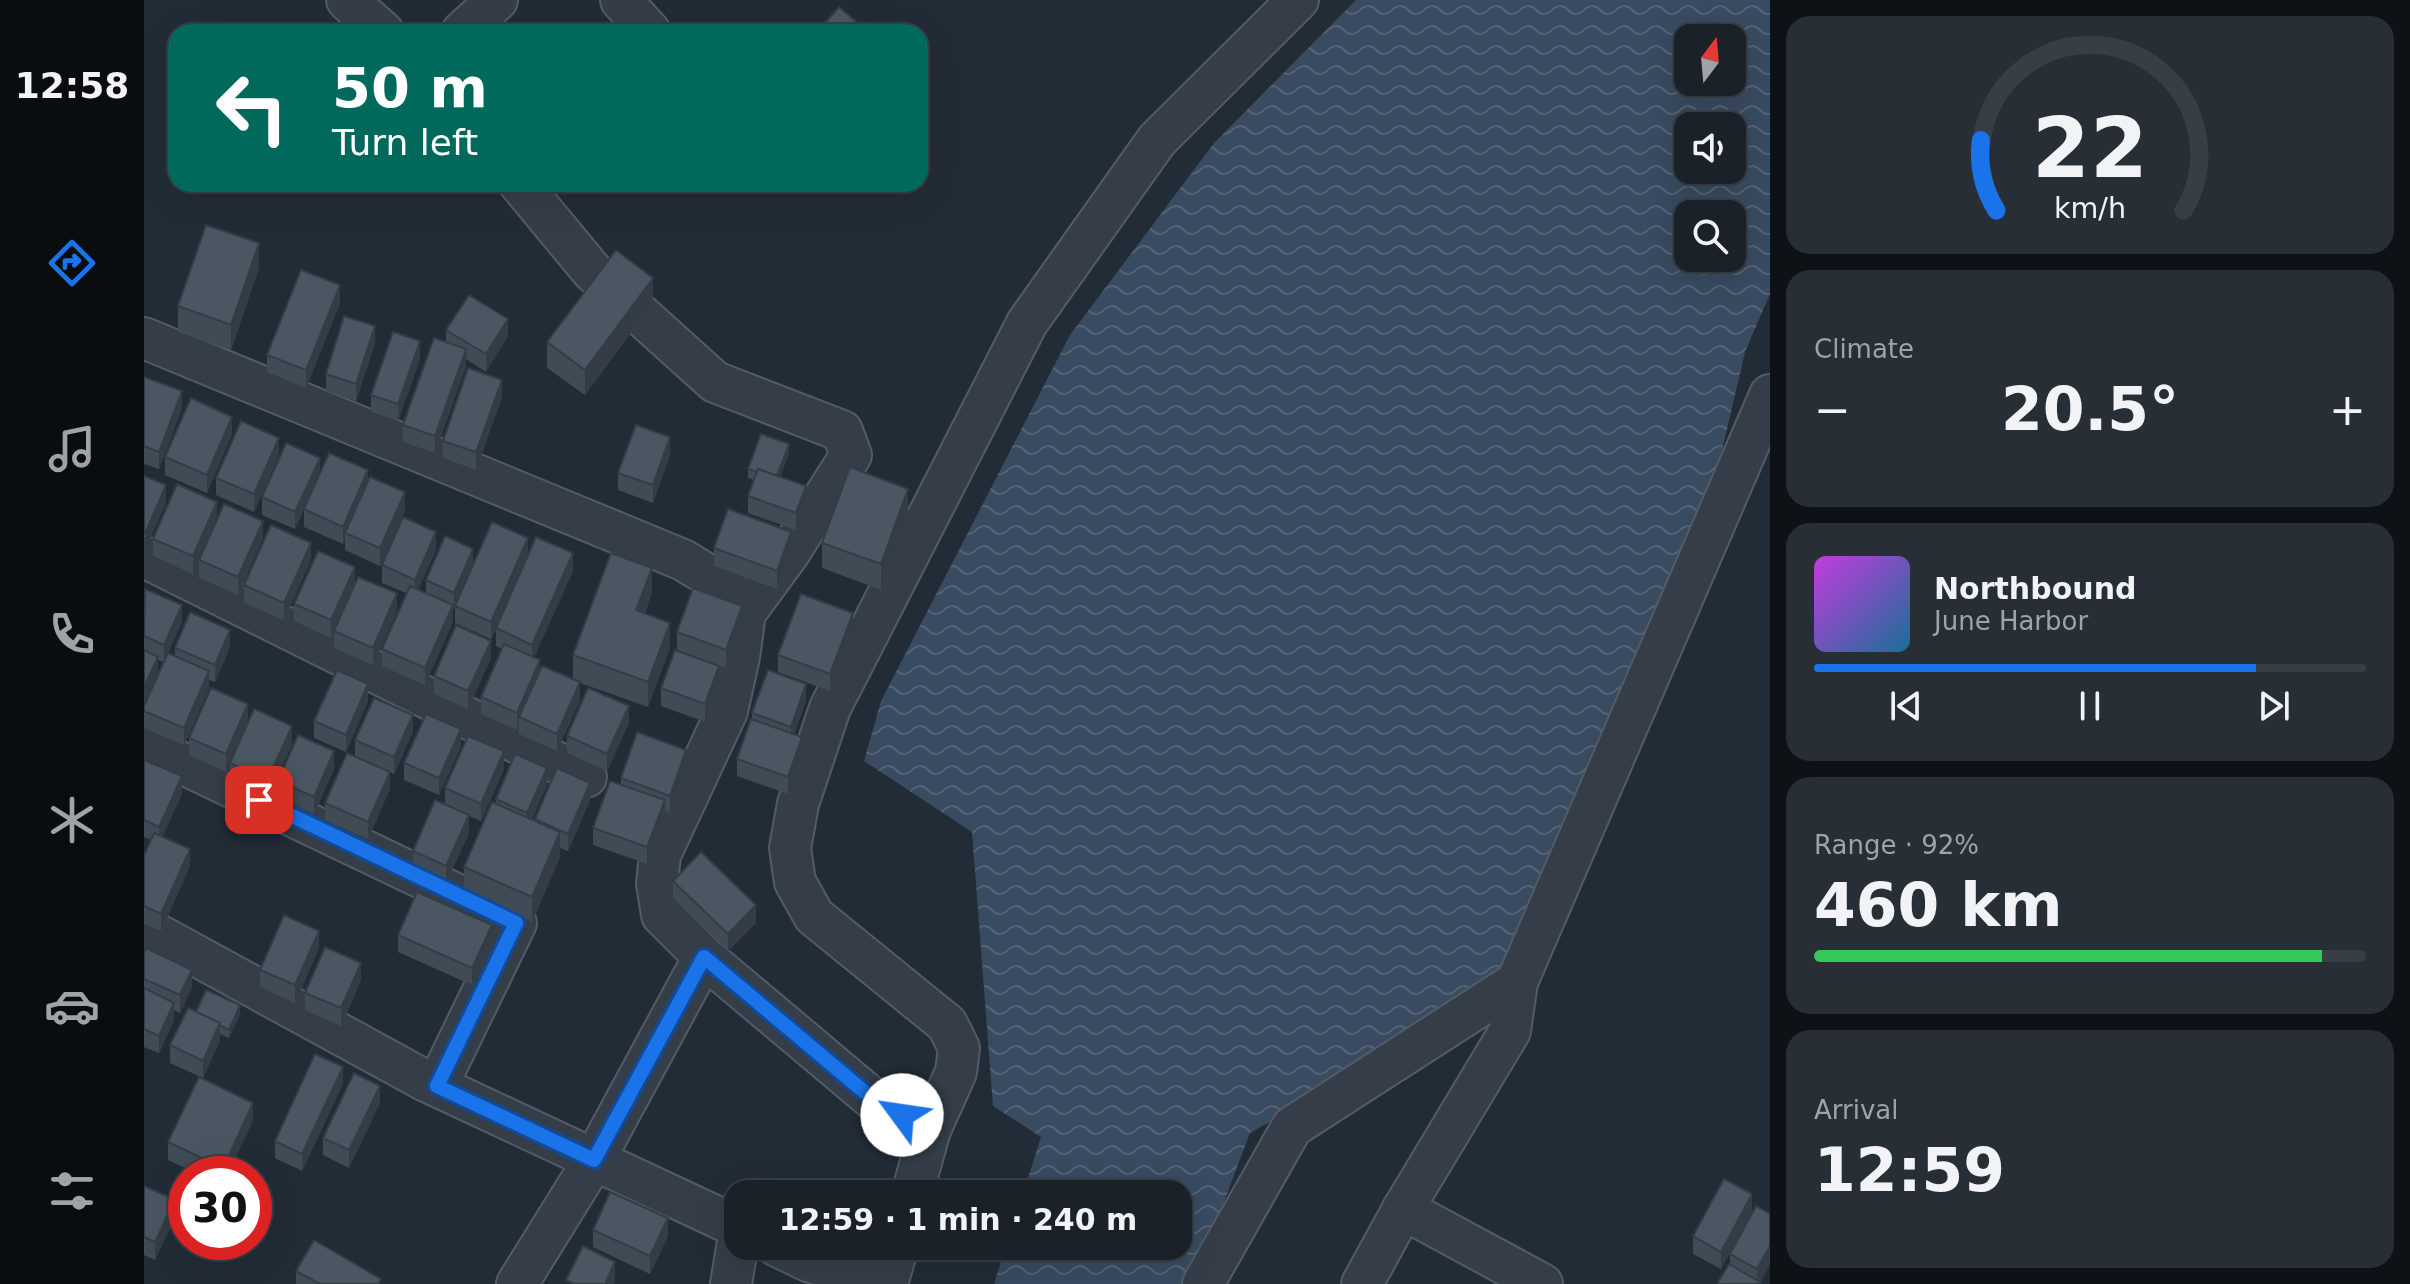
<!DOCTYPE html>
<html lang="en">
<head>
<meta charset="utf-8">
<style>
  body { margin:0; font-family:"DejaVu Sans",sans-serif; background:#272e35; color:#f1f3f6; height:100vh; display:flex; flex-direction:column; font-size:30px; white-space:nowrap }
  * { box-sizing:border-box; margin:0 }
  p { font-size:26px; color:#9fa3a8 }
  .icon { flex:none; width:44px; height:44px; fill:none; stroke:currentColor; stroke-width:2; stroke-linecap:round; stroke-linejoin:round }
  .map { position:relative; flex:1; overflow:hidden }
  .details { display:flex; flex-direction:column; gap:16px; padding:16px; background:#0e1217; width:640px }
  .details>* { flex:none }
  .hud { position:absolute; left:24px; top:24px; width:760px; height:168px; border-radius:24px; box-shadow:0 8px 32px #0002,0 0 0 2px #383e46; background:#00695c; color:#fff; overflow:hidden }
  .needle { width:52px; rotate:16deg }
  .tools { position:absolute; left:1530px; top:24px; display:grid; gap:16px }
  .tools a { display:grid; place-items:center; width:72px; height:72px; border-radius:16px; background:#1a2129; box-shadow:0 8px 32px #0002,0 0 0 2px #383e46; font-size:40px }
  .speed { position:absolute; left:24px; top:1156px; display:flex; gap:16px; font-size:40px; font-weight:700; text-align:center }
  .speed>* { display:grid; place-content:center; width:104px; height:104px; border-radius:50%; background:#1a2129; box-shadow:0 8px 32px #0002,0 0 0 2px #383e46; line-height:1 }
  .speed .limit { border:12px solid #d22; background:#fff; color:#111 }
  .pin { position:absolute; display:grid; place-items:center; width:68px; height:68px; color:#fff; margin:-34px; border-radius:16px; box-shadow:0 4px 12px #0006 }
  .me { position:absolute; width:88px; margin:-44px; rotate:301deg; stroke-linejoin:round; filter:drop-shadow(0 0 6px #0008) }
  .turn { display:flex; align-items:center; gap:28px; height:168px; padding:0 32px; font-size:36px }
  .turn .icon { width:104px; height:104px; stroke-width:2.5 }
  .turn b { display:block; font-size:56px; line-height:68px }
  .big { font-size:60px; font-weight:700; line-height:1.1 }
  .details .widget { flex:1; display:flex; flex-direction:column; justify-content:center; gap:12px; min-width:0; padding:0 28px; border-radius:24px; background:#272e35 }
  .details .dial { align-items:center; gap:0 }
  .dial svg { height:208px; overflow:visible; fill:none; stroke:#383e46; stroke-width:7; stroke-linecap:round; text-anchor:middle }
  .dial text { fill:#f1f3f6; stroke:none }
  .song { display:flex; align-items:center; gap:24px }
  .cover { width:96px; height:96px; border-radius:12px; background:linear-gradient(135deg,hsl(290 70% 55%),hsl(200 70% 35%)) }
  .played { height:8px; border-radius:4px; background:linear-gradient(90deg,#1a73e8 80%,#383e46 80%) }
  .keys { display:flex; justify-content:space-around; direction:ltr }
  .heat { display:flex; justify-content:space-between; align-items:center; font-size:44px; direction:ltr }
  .charge { height:12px; border-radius:6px; background:linear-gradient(90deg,#34c759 92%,#383e46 0) }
  .trip { position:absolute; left:580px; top:1180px; width:468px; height:80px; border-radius:24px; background:#1a2129; box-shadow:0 8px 32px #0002,0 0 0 2px #383e46; font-weight:700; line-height:80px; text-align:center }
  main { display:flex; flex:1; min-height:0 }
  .menu { display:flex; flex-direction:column; width:144px; justify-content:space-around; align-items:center; background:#0a0d10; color:#9fa3a8 }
  .menu .icon { width:56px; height:56px }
  .menu .selected { color:#1a73e8 }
  .menu b { font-size:36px; color:#f1f3f6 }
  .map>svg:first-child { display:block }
</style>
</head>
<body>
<main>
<nav class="menu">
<b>12:58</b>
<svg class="icon selected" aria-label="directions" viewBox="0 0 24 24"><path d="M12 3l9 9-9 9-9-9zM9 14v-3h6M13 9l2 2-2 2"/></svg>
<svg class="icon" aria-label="music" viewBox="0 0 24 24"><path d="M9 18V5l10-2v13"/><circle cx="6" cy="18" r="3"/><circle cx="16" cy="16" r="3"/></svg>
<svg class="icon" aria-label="phone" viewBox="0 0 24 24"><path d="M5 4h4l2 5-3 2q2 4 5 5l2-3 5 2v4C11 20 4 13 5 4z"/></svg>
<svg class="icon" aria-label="climate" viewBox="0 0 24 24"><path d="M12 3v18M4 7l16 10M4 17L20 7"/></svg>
<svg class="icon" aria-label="car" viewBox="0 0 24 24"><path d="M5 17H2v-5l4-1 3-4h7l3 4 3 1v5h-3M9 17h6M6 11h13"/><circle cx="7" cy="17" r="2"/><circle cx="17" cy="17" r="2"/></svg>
<svg class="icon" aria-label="filters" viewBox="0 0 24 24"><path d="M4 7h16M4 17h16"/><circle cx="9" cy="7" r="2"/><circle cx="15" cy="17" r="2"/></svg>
</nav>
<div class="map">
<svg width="1626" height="1284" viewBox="0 0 1626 1284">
  <defs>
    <pattern id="water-waves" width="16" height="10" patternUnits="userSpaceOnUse" patternTransform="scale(2)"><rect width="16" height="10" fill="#384b60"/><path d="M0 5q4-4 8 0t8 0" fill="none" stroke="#526375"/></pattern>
  </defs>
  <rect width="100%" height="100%" fill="#222c37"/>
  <path fill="url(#water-waves)" fill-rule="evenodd" d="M1212,0H1626V294L1601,352L1527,669L1423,922L1258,1047L1106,1133L1049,1284H850L862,1246H1034V1194H879L897,1137L849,1106L828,832L720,761L737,701L926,335L1070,143ZM1544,38H1588V82H1544ZM1544,126H1588V170H1544ZM1544,214H1588V258H1544Z"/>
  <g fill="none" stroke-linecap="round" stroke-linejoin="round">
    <defs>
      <g id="minor">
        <path d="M203,0L239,32"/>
        <path d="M477,0L506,32"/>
        <path d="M318,32L353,0"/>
        <path d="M376,184L448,271L571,382L698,431L707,455L645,553L601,613"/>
        <path d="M0,338L539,560L582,586L601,613L595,657L583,711L516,855L513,883L518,915L560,957L730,1100L786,1130"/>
        <path d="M0,557L442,777"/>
        <path d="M0,745L372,923L293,1086"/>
        <path d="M0,927L280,1080L594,1227"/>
        <path d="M768,1194L786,1130L812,1072L815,1048L803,1024L670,916L651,882L646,848L654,804L686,708L883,323L1013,140L1154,0"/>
        <path d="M1259,1209L1398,1284"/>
        <path d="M633,1246L664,1261L735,1284"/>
        <path d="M373,1284L450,1160L560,957"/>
        <path d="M587,1284L594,1242"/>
        <path d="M743,1284L754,1246"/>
        <path d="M1059,1284L1148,1127L1373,982"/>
        <path d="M1218,1284L1259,1209L1366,1031L1373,982L1626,395"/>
      </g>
    </defs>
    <use href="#minor" stroke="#535c65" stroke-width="44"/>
    <use href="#minor" stroke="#353e48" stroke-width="40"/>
  </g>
  <g fill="#404b55">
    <path d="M115,268L87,350L34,332V306Z"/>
    <path d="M196,303L162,388L123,372V355Z"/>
    <path d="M509,303L441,395L403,368V342Z"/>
    <path d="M302,330L364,336L342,372L322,359V366L291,453L259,442V425L302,342Z"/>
    <path d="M231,344L212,401L182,391V374Z"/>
    <path d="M276,359L254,421L227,412V395Z"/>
    <path d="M0,377L38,408L15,469L0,464Z"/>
    <path d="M358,397L332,470L299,458V441Z"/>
    <path d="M88,434L63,493L21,475V457Z"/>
    <path d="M645,453L636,477L662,503L652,530L604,513V496L610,480L604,478V469Z"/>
    <path d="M135,455L110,512L72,495V478Z"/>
    <path d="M526,455L509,503L474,490V473Z"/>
    <path d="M176,474L224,481L261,510L236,566L201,550V539L199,544L160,527V509L164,500L151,529L118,515V497Z"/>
    <path d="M764,514L737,590L678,568V543Z"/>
    <path d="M73,519L119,538L94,595L55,578V560L49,574L9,556V539Z"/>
    <path d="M570,548L647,550L633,589L570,566Z"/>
    <path d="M292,550L274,590L282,593V580L329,564L384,555L429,571L390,657L396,670L429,679V655L508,593L501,613L526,648L504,707L436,683V700L413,751L375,734V724L373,730L337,714V697L358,649L352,646V629L347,639L311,623V607L309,609V622L281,685L238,666V649L262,593L238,583V565Z"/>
    <path d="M167,560L140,620L100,603V585Z"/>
    <path d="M211,583L253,611L229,665L190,648V632L187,638L150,621V604Z"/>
    <path d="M0,591L38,622L24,653L31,656V648L86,647L71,682L65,680V688L40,745L0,728V706L20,662L14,660L0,705Z"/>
    <path d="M598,624L582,668L533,650V632Z"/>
    <path d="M709,631L686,691L634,672V655Z"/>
    <path d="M347,658L324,709L290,694V676Z"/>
    <path d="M575,683L561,722L517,706V688Z"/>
    <path d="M224,701L202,752L170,738V721Z"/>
    <path d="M662,701L650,734L658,754L644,794L593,776V759L608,719V713Z"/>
    <path d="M104,704L82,772L45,755V738Z"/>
    <path d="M485,723L463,771L423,753V736Z"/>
    <path d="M269,732L250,774L246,772V789L224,839L181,820V803L211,756V740Z"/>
    <path d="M148,744L124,797L86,780V763Z"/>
    <path d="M317,746L295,795L260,780V763Z"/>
    <path d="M0,760L38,794L18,837L46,866L17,931L0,924V856L7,840L0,837Z"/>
    <path d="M542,767L526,813L521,811V818L503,864L449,845V828L477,785V778Z"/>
    <path d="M190,769L170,814L134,798V781Z"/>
    <path d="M360,769L337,821L325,816V833L302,883L269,868V851L301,805V788Z"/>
    <path d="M403,785L388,819L391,820L446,800L424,851L416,848V857L388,922L320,893V867L352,803V799Z"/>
    <path d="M529,881L612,923L584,951L529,898Z"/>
    <path d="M254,935L348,942L328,985L254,952Z"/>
    <path d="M175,948L151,1003L116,987V970Z"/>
    <path d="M0,953L48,987L36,1013L30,1010V1020L15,1053L0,1047Z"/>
    <path d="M217,980L197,1026L161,1010V993Z"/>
    <path d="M52,1012L96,1014L85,1038L76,1034V1040L59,1078L26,1063V1045Z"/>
    <path d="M199,1084L158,1171L131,1158V1141Z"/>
    <path d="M236,1103L205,1168L179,1155V1138Z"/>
    <path d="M109,1120L84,1174H54L24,1160V1142Z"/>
    <path d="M0,1186L31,1217L11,1260L0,1255Z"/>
    <path d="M1608,1212L1577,1269L1549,1254V1236Z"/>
    <path d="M1626,1214V1263L1616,1284L1586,1265V1254Z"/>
    <path d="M449,1230L524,1236L506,1274L449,1247Z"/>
    <path d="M152,1271L237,1284H152Z"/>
  </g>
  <g fill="#343d45">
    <path d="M115,243V268L87,350V325Z"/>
    <path d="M509,278V303L441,395V370Z"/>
    <path d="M196,285V303L162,388V370Z"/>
    <path d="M364,319V336L342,372V354Z"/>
    <path d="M231,326V344L212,401V384Z"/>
    <path d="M276,341V359L254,421V404Z"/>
    <path d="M322,349V366L291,453V436Z"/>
    <path d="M358,380V397L332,470V452Z"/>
    <path d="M38,391V408L15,469V452Z"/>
    <path d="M88,417V434L63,493V475Z"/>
    <path d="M526,437V455L509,503V485Z"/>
    <path d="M135,438V455L110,512V494Z"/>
    <path d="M645,444V453L632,488V479Z"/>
    <path d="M176,458V475L151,529V512Z"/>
    <path d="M224,470V487L201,533V539L199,544V527Z"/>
    <path d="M22,485V503L1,551V534Z"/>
    <path d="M662,486V503L652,530V513Z"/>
    <path d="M764,489V514L737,590V564Z"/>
    <path d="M261,492V510L236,566V548Z"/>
    <path d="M73,502V519L49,574V556Z"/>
    <path d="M119,521V538L94,595V577Z"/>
    <path d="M292,532V550L271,597V580Z"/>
    <path d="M647,532V550L633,589V571Z"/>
    <path d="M384,538V555L347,639V622Z"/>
    <path d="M167,543V560L140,620V603Z"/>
    <path d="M329,549V566L310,610V593Z"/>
    <path d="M429,553V571L388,662V645Z"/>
    <path d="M211,567V584L187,638V620Z"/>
    <path d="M508,568V593L492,636V610Z"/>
    <path d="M253,593V611L229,665V648Z"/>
    <path d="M38,605V622L20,662V645Z"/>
    <path d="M309,605V622L281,685V668Z"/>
    <path d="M598,606V624L582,668V650Z"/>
    <path d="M709,613V631L686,691V674Z"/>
    <path d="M526,623V648L504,707V682Z"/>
    <path d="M86,630V647L71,682V665Z"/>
    <path d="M347,641V658L324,709V691Z"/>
    <path d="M14,657V674L0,705V687Z"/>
    <path d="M396,660V677L375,717V724L373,730V713Z"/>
    <path d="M575,666V683L561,722V704Z"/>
    <path d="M65,671V688L40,745V728Z"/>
    <path d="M436,682V700L413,751V734Z"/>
    <path d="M224,684V701L202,752V735Z"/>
    <path d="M662,684V701L647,744V727Z"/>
    <path d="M104,704V721L82,772V754Z"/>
    <path d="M485,706V723L463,771V754Z"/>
    <path d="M269,715V732L250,774V757Z"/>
    <path d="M148,726V744L124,797V779Z"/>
    <path d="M317,729V746L295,795V778Z"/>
    <path d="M658,737V754L644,794V777Z"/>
    <path d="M542,750V767L526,813V796Z"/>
    <path d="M190,751V769L170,814V797Z"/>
    <path d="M360,751V769L337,821V804Z"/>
    <path d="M403,768V785L383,830V813Z"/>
    <path d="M246,772V789L224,839V822Z"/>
    <path d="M38,776V794L15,844V827Z"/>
    <path d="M446,783V800L424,851V834Z"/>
    <path d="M521,800V818L503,864V847Z"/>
    <path d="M325,815V833L302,883V866Z"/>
    <path d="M416,832V857L388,922V897Z"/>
    <path d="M46,849V866L17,931V914Z"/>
    <path d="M612,905V923L584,951V934Z"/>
    <path d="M348,925V942L328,985V968Z"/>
    <path d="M175,931V948L151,1003V985Z"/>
    <path d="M217,963V980L197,1026V1008Z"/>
    <path d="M48,970V987L36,1013V995Z"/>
    <path d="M30,1003V1020L15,1053V1036Z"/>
    <path d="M96,1005V1014L85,1038V1030Z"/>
    <path d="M76,1023V1040L59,1078V1061Z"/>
    <path d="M199,1067V1084L158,1171V1154Z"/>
    <path d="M236,1086V1103L205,1168V1150Z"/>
    <path d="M109,1103V1120L84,1174H79V1168Z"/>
    <path d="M1608,1194V1212L1577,1269V1252Z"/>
    <path d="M31,1200V1217L11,1260V1242Z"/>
    <path d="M524,1218V1236L506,1274V1256Z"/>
    <path d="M1626,1246V1263L1616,1284H1613V1269Z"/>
    <path d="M471,1262V1280L469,1284H461Z"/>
  </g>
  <g fill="#4a5763" stroke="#343d45" stroke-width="2">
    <path d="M695,7L721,29L718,32H673Z"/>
    <path d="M62,225L115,243L87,325L34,306Z"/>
    <path d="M472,250L509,278L441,370L403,342Z"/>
    <path d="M157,270L196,285L162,370L123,355Z"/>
    <path d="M325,295L364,319L342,354L302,330Z"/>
    <path d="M200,316L231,326L212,384L182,374Z"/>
    <path d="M249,332L276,341L254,404L227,395Z"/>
    <path d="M290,338L322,349L291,436L259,425Z"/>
    <path d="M324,368L358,380L332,452L299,441Z"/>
    <path d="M0,377L38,391L15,452L0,446Z"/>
    <path d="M47,398L88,417L63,475L21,457Z"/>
    <path d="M97,421L135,438L110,494L72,478Z"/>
    <path d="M492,425L526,437L509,485L474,473Z"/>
    <path d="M617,434L645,444L633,476L614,469L613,472L604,469Z"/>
    <path d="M142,443L176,458L151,512L118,497Z"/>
    <path d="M185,453L224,470L199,527L160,509Z"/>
    <path d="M706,467L764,489L737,564L678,543Z"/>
    <path d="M614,469L662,486L652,513L604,496Z"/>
    <path d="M0,476L22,485L1,534L0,533Z"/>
    <path d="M226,477L261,492L236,548L201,533Z"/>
    <path d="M33,484L73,502L49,556L9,539Z"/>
    <path d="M80,504L119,521L94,577L55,560Z"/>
    <path d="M584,509L647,532L633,571L570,548Z"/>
    <path d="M259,517L292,532L271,580L238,565Z"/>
    <path d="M348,522L384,538L347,622L311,606Z"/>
    <path d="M127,525L167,543L140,603L100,585Z"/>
    <path d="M301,536L329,549L310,593L282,580Z"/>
    <path d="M392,537L429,553L388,645L352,628Z"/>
    <path d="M174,551L211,567L187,620L150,604Z"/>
    <path d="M467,553L508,568L492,610L526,623L504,682L429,655Z"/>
    <path d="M214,577L253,593L229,648L190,631Z"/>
    <path d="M266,586L309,605L281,668L238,649Z"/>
    <path d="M549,588L598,606L582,650L533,632Z"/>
    <path d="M1,589L38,605L20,645L0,636Z"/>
    <path d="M657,594L709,613L686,674L634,655Z"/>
    <path d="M46,612L86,630L71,665L31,648Z"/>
    <path d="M312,625L347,641L324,691L290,676Z"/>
    <path d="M360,644L396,660L373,713L337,697Z"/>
    <path d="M0,650L14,657L0,687Z"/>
    <path d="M531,650L575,666L561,704L517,688Z"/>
    <path d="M24,653L65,671L40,728L0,711V706Z"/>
    <path d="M398,666L436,682L413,734L375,717Z"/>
    <path d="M193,670L224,684L202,735L170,721Z"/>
    <path d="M624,670L662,684L647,727L608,713Z"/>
    <path d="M67,688L104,704L82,754L45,738Z"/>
    <path d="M444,688L485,706L463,754L423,736Z"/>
    <path d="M230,698L269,715L250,757L211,740Z"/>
    <path d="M110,709L148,726L124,779L86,763Z"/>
    <path d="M282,714L317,729L295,778L260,763Z"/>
    <path d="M607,719L658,737L644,777L593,759Z"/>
    <path d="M493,732L542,750L526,796L477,778Z"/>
    <path d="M154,735L190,751L170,797L134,781Z"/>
    <path d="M324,736L360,751L337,804L301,788Z"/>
    <path d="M203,753L246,772L224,822L181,803Z"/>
    <path d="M371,754L403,768L383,813L352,799Z"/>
    <path d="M0,760L38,776L15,827L0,820Z"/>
    <path d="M413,768L446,783L424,834L391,819Z"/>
    <path d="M466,781L521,800L503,847L449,828Z"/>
    <path d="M291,800L325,815L302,866L269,851Z"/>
    <path d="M348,802L416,832L388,897L320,867Z"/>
    <path d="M10,833L46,849L17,914L0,906V856Z"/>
    <path d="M557,852L612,905L584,934L529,881Z"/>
    <path d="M273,892L348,925L328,968L254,935Z"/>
    <path d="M140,915L175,931L151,985L116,970Z"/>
    <path d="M181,947L217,963L197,1008L161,993Z"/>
    <path d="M2,948L48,970L36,995L0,979V953Z"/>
    <path d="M0,988L30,1003L15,1036L0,1029Z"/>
    <path d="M62,990L96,1005L85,1030L76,1025V1023L52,1012Z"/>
    <path d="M44,1008L76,1023L59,1061L26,1045Z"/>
    <path d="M171,1054L199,1067L158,1154L131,1141Z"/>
    <path d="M210,1073L236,1086L205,1150L179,1138Z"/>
    <path d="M55,1077L109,1103L79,1168L24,1142Z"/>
    <path d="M1580,1179L1608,1194L1577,1252L1549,1236Z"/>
    <path d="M0,1186L31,1200L11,1242L0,1237Z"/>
    <path d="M466,1192L524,1218L506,1256L449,1230Z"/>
    <path d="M1612,1206L1626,1214V1246L1613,1269L1586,1254Z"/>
    <path d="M170,1240L237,1279L234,1284H176L152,1271Z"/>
    <path d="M439,1246L471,1262L461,1284H430L422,1280Z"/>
    <path d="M1585,1264L1616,1282L1614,1284H1573Z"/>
  </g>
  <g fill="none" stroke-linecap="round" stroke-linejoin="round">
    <defs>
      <path id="route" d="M115,800L372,923L293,1086L450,1160L560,957L730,1100L758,1115"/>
    </defs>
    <use href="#route" stroke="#114b97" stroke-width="20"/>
    <use href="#route" stroke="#1a73e8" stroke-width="14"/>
  </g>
</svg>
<div class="tools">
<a><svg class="needle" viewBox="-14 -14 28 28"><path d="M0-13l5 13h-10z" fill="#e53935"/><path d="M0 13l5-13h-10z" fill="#9fa3a8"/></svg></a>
<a><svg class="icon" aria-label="sound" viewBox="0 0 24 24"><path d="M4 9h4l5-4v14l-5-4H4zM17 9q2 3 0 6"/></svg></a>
<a><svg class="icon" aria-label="search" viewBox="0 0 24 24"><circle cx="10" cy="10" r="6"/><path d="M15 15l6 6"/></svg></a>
</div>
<div class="speed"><div class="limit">30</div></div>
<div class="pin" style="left:115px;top:800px;background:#d93025"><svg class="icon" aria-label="arrive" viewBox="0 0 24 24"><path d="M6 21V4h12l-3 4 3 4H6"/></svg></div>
<svg class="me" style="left:758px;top:1115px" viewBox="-20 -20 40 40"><circle r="19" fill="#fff"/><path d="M0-13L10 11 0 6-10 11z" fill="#1a73e8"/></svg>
<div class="trip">12:59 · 1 min · 240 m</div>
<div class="hud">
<div class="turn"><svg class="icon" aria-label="left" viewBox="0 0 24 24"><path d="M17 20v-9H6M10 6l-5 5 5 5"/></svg><div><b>50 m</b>Turn left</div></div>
</div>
</div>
<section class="details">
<div class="widget dial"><svg viewBox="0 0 100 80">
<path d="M14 69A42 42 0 1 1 86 69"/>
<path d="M14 69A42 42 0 0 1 8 42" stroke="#1a73e8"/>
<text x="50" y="56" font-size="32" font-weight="700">22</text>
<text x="50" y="72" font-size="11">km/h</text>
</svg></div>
<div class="widget"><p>Climate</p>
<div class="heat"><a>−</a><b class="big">20.5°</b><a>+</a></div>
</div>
<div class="widget">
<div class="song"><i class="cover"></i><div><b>Northbound</b><p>June Harbor</p></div></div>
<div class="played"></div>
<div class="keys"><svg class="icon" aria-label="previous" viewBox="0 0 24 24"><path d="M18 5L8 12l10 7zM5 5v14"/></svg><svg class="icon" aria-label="pause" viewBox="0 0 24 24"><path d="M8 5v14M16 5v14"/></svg><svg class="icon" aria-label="next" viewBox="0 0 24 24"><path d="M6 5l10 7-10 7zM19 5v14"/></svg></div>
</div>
<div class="widget"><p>Range · 92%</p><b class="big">460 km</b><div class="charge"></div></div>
<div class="widget"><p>Arrival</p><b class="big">12:59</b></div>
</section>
</main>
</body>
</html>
